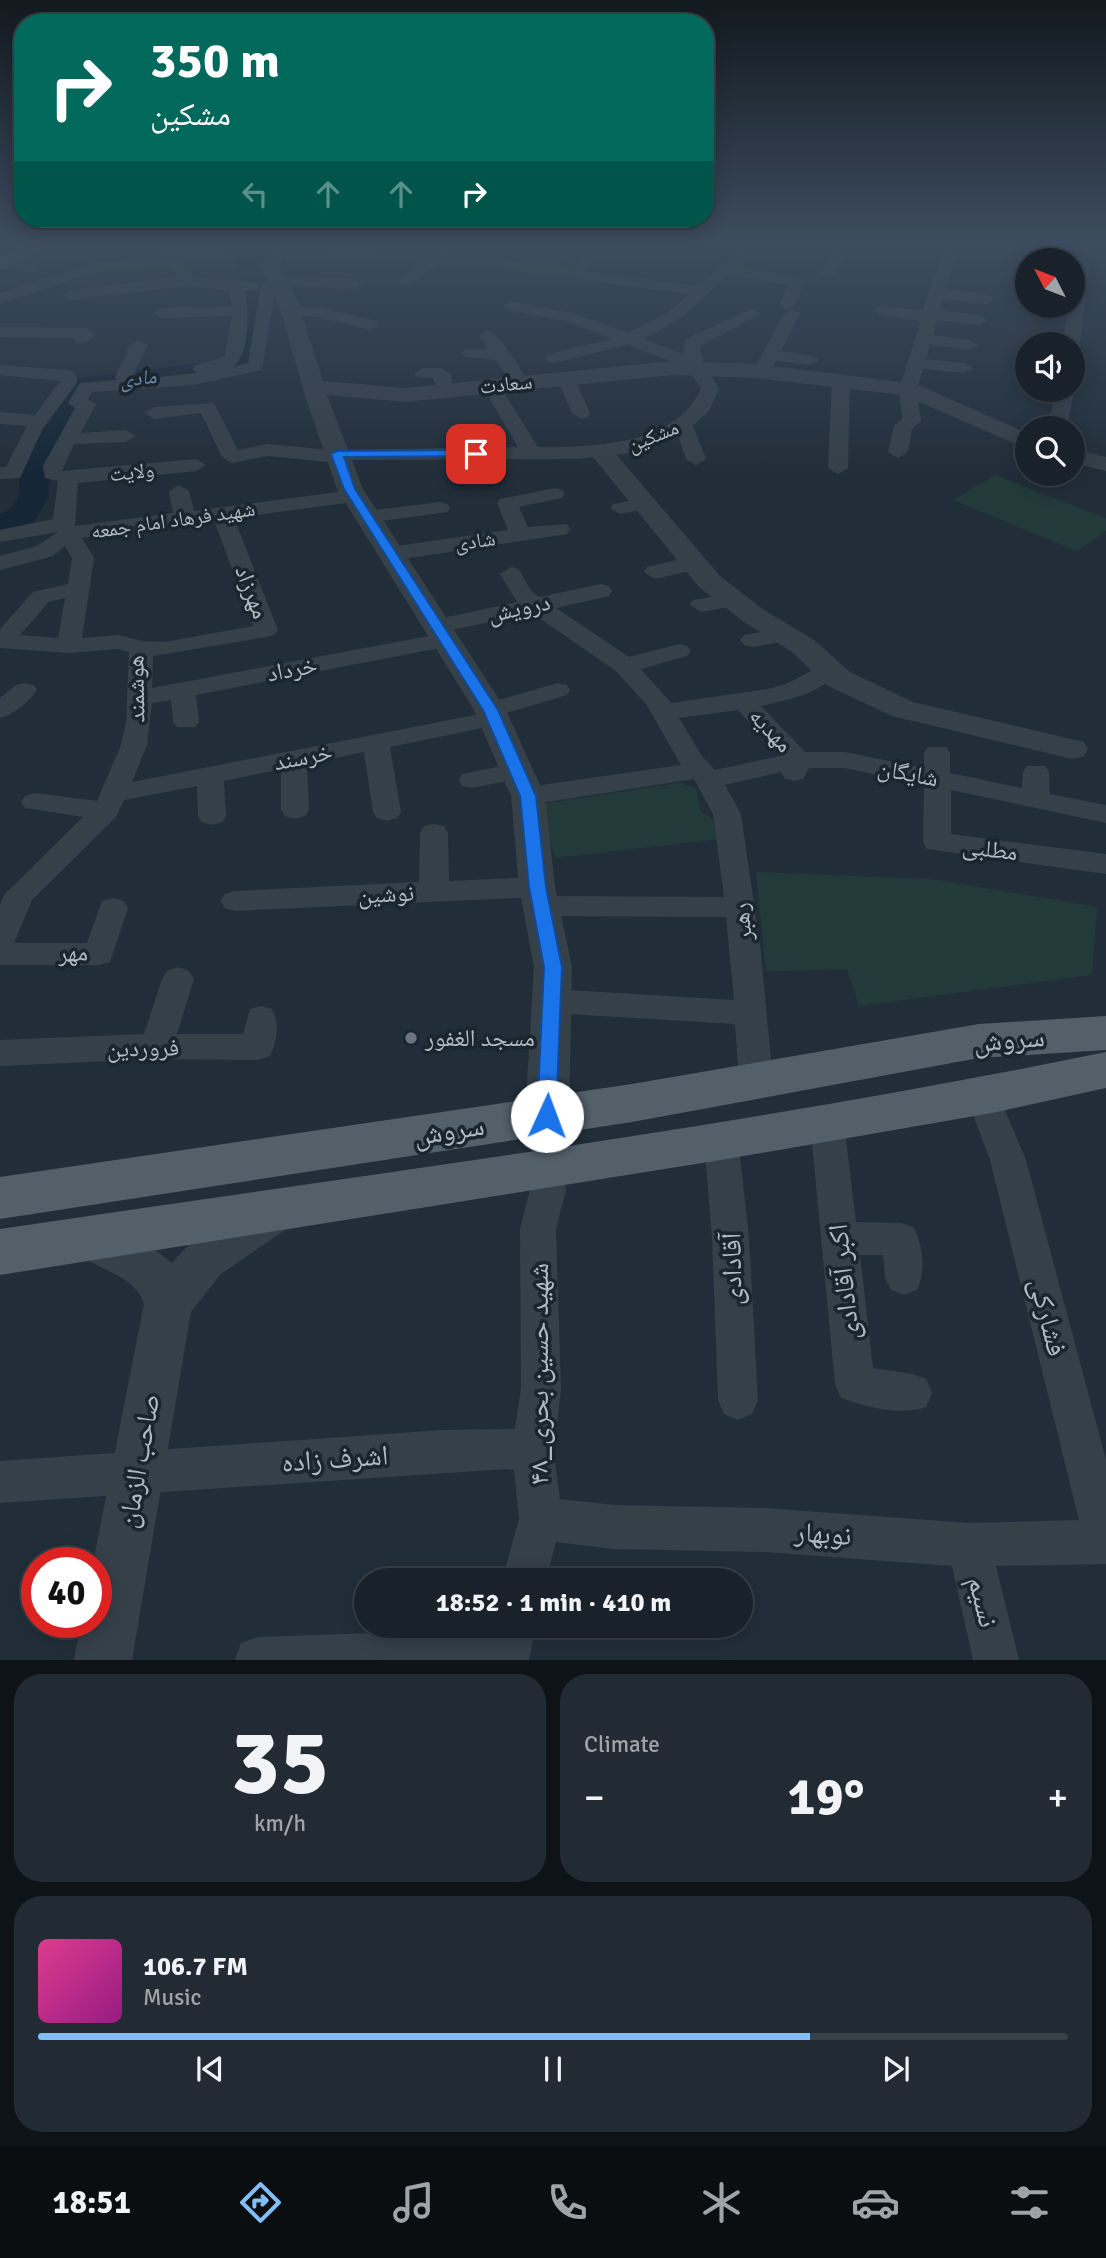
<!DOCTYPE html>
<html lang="en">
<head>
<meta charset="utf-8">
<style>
  body { margin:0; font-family:Signika,"Noto Naskh Arabic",sans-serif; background:#222a33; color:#f1f3f6; height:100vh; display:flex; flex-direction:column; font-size:26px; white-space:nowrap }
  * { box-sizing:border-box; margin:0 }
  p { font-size:23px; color:#9fa4a9 }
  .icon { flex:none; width:38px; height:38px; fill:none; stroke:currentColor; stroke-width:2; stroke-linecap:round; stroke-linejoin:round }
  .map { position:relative; height:1660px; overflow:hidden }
  .panel { display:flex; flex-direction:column; gap:14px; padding:14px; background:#0e1318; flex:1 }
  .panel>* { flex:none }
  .top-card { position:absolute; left:14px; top:14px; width:700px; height:214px; border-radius:28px; box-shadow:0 4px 18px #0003,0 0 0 2px #373f47; background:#00695c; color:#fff; overflow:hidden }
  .needle { width:46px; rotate:312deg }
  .fabs { position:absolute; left:1015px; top:248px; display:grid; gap:14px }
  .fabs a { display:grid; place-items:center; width:70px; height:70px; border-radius:50%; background:#19222b; box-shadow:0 4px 18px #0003,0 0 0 2px #373f47; font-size:35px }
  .speed { position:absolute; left:21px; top:1547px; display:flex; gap:14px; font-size:35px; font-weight:700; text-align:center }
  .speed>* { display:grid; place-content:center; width:91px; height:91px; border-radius:50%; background:#19222b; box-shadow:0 4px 18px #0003,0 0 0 2px #373f47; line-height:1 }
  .speed .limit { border:10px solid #d22; background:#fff; color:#111 }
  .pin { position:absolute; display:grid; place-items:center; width:60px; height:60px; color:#fff; margin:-30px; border-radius:14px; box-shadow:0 4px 10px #0006 }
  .me { position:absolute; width:77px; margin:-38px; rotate:2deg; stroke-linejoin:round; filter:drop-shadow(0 0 5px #0008) }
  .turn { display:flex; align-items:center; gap:24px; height:147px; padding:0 21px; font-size:32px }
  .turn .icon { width:91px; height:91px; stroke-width:2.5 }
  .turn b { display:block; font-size:49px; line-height:60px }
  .lanes { display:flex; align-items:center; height:66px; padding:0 21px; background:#0003; justify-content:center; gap:35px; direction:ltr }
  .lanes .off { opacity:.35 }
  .big { font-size:52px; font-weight:700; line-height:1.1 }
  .panel .card { flex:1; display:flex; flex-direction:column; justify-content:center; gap:10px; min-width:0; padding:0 24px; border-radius:28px; background:#222a33 }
  .panel .dial { align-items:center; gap:0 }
  .dial b { font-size:91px; line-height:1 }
  .song { display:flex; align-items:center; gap:21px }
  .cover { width:84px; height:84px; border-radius:10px; background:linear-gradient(135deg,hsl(330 70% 55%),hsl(310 70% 35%)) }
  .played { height:7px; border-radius:4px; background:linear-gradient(90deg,#83bdf7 75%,#373f47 75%) }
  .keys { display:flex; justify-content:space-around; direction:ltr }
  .heat { display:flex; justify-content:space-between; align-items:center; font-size:38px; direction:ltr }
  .panel .tiles { flex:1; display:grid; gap:14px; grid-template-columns:1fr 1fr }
  .card:last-child { grid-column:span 2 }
  .trip { position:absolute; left:354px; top:1568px; width:399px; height:70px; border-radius:35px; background:#19222b; box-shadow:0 4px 18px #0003,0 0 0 2px #373f47; font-weight:700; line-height:70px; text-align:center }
  .tabs { display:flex; height:112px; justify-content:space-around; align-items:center; background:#0a0e11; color:#9fa4a9 }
  .tabs .icon { width:49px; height:49px }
  .tabs .current { color:#83bdf7 }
  .tabs b { font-size:32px; color:#f1f3f6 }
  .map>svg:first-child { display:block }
</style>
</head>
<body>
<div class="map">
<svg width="1106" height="1660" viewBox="0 0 1106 1660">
  <rect width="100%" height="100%" fill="#212e39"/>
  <g fill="#233a3a">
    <path d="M995,475L1106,518V531L1077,551L953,500Z"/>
    <path d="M679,783L696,788L701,812L711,817L721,839L555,858L541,804Z"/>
    <path d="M756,872L932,879L1097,907L1092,975L859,1006L847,969L766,972Z"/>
  </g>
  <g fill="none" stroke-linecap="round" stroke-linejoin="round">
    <path fill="#152636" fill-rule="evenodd" d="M239,244H261C255,264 262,278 265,297C270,322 263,350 248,371L217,379L88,392L51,464L48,498L37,517L32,524L0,535V514L10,510L18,498L21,464L68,379L229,360C238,341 245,320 242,299C239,279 231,265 239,244Z"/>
    <g fill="#354049" fill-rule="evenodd">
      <path d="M122,244L228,249L230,252L223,256L182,257L194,278C209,281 251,278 260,286L258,289L245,291C249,310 250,354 233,367L248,363L261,286L270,277L355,279L363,284L355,289L276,285L262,370L193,385L92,392L88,399L96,404L81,433L126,430L136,436L126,442L74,444L62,471L196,459L206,465L196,471L78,483L75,526L173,513L169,491L179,485L189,491L194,511L353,490L363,496L353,502L234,518L278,630L274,635L266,637L153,656L152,688L445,633L453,635L457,640L453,645L445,647L196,695L199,722L195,727H177L173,722L171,700L152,703L147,745L132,782L480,714L477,710L481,705L558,683L567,685L570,690L567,695L503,714L506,719L502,724L390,747L401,812L397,818L387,821L377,818L373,812L364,752L307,764L309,810L305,816L295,819L285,816L281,810V769L224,781L226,816L222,822L212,825L202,822L198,816L197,786L124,800L116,817L32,900L14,943H87L102,901L113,898L124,901L128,908L110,962L99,965H0V905L4,895L83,817L25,808L21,802L25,796L35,793L97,801L121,745L126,723L129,652L118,649L69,653L0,648V629L33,592L68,584L72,558L65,546L53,556L0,570V556L37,546L58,532L0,542V530L53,519L58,481L45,478L43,466L75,408L68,403L80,383L117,380L115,377L130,345L139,340L148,345L131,380L197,373L193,369L196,365L224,357L232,316L162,318L154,313L162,308L232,306L229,291L188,286L70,300L62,295L70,290L178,277L172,267L96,272L0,303V293L94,263L166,258ZM214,520L253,626L165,642L142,641L119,635L82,638L94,558L82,538ZM65,598L58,638L20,635L49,602Z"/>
      <path d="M446,244H461L452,253L540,265L563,244H579L555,267L569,269L594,244H609L584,271L698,286L732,255L724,244H740L748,256L737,267L797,277L805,282L796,304L788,309L780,304L788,285L728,275L681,318L643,339L683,354L686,339L747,311L753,309L761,314L700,346L704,365L719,389L709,411L693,426L706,459L696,465L686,459L677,433L632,453L577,459L346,460L338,463L268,456L232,463L222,457L201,413L154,419L145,413L154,407L214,403L238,450L268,444L330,450L518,447L488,396L487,385L496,380L505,385L506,396L538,447C592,447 675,446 701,389L688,368L628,345L554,363L548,362L545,358L548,354L612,339L566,321L511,311L503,306L511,301L576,314L628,333L669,312L689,294L442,261L412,284H400V278Z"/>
      <path d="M836,244H850L833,277H823L820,274Z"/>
      <path d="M945,244H959L946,289L986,294L994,299L986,304L943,299L940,310L979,315L987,320L979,325L937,320L933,335L969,340L978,345L969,350L930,345L926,359L965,363L974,368L965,373L923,369L917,389L921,421L912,429L908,452L898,458L888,452L894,426L902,419L899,389L921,321L881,315L873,310L881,305L923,311Z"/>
      <path d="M1078,244H1092L1080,345L1073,350V345H1062L1068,306H1073Z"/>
      <path d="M277,246L380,249L388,254L380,259L272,253V247Z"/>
      <path d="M0,259L33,263L41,268L33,273L1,268Z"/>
      <path d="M291,306L317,307L377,321L379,325L371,330L317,317L285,314L283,311Z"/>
      <path d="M792,309L800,314L781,351L810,355L819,360L810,365L776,361L767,376H755L752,372L784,314Z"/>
      <path d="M0,327L87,328L95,333C90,341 85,345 75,343L73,338L0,337Z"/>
      <path d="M487,330C500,333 520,369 529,382L526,386H514L496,360L465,357L462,353L465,349H488L479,335Z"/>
      <path d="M0,365L67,370L73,371L78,381L42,430L20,478L0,479V467H6L27,426L0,424V412L35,415L60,381L0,375Z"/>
      <path d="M441,368L450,373L454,391L451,395H439L433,378L417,377L414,373L423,368Z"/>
      <path d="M565,372L574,377L590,413L588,417L581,419L572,413L556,377Z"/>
      <path d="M841,375L850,380L848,468L838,474L828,468L832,380Z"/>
      <path d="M1073,388L1074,390L1067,429H1048L1056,390Z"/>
      <path d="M555,488L562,490L565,494L562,498L519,507L528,527L567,524L570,529L567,534L390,561L379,554L390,547L508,530L497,503L500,499Z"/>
      <path d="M645,498L652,500L655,504L652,508L620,514L610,508L613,504Z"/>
      <path d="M440,502L447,504L450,508L447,512L367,523L357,517L367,511Z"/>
      <path d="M694,556L702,558L705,563L702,568L655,579L644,572L647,567Z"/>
      <path d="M511,567L519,569L531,591L540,597L601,584L609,586L612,591L609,596L556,608L629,657L679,644L687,646L691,651L687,656L641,669L671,703L768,689L786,684L828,662L837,664L840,669C824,693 788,700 761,706L805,752H845L924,768V753L928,747H946L950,753V773L1022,788L1023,772L1027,766H1045L1049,772L1050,794L1106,805V823L951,790V834L1106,854V874L927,849L923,842L924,785L845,768H809L803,779L794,781L785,779L781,772L725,785L741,814L761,953L773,1082L768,1091L756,1095L744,1091L739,1082L735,1024L551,1013L540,1009L535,1001L540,993L551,989L734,1000L726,917L541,916L530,913L526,906L530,899L536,897L235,911L225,908L220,901L225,894L235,891L419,882L420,833L424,826L434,824L444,826L448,833L449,881L537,877L547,880L552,887L547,894L542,896L724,897L713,814L694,779L528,805L518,802L514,796L518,790L528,787L681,765L646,704L616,671L532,613L438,633L430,631L426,626L430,621L517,602L500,574ZM738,710L780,756L715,770L702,756L679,718Z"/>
      <path d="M733,593L741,595L744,600L741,605L701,612L690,605L693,600Z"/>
      <path d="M785,628L793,630L797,635L793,640L752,647L744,645L740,640L744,635Z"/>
      <path d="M25,683L34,685L37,690C29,702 14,714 0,718V698L16,685Z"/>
      <path d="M517,763L526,765L530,771L526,777L472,788L462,786L459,780L462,774Z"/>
      <path d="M178,967L189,971L194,979L177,1034H243L250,1009L261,1006L272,1009C280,1023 277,1042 270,1056L258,1060L157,1059L0,1066V1040L144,1034L162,979L167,971Z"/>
      <path d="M983,1082L995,1086L1026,1160L1106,1460V1564L996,1566L1019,1660H973L952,1566L765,1552L614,1549L556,1542L546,1580H502L519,1519L514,1470L507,1469L0,1503V1461L442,1430L515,1429L521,1388L520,1229L530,1190L526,1166L531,1156L544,1151L557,1156L566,1190L556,1229L561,1388L554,1454L560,1499L614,1505L765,1508L969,1523L1079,1520L990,1160L966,1096L971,1086Z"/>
      <path d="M827,1108L839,1112L844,1122L856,1222L901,1223L914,1228C923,1246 926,1271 917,1290L904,1295L891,1290L885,1278L883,1255H860L873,1368L912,1374L926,1379L932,1393L926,1407C902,1416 865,1407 841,1398L835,1384L810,1122L815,1112Z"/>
      <path d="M721,1126L733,1130L738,1140L749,1237L758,1400L752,1414L738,1420L724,1414L718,1400L712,1237L704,1140L709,1130Z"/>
      <path d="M490,1626H536L529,1660H235L241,1643L258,1637L489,1629Z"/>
    </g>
    <g fill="#354049" fill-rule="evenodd">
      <path d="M270,244H288L280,268L298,302L323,381L405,388L673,361L756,364L916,384L1027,433V449L903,395L756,378L673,375L405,402L327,395L363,489L506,710L545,796L555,887L572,967L569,1116L562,1128L547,1133L532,1128L525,1116L534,967L519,887L511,796L474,710L337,489L307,402L278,302L260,268Z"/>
      <path d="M600,444L609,446L720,576L764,610L814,640L850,672L913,702L1084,742L1088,749L1084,756L1072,759L892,716L828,686L792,652L744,622L700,588L588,451L591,446Z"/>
      <path d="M1073,449L1106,457V471L1073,463Z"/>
      <path d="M272,1194L288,1200L295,1214L288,1228L221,1274L191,1312L132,1660H74L81,1622H96V1563H93L144,1304C136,1275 97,1271 79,1253C75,1249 73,1243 71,1238L78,1224L94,1218L145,1242L172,1263C196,1234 236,1207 272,1194Z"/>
    </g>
    <path fill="#434f5c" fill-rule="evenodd" d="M27,244H54L51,248L0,270V256Z"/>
    <g fill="#535f69" fill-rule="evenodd">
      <path d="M1106,1016V1050L979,1058L632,1122L0,1219V1177L632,1084L979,1024Z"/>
      <path d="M1106,1052V1088L992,1113L721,1160L0,1275V1229C369,1174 741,1127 1106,1052Z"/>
    </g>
  </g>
  <linearGradient id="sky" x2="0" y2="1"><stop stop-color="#12191f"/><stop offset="0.51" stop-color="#3d4c5f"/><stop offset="1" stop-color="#3d4c5f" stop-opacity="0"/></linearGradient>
  <rect width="1106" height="476" fill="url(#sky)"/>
  <path fill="#1a73e8" stroke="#114b97" stroke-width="2" d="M476,450L480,451V456L344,457L355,489L498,710L536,796L546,887L562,967L556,1116L554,1121H540L537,1116L544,967L529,887L520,796L483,710L344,489L331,454L337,451Z"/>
  <circle fill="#6b7280" stroke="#1a252e" stroke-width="2.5" cx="411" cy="1038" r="7"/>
  <g text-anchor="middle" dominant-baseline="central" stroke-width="7" stroke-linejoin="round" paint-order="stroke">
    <g font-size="21" font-style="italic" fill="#6889a5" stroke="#1a252e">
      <text transform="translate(138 378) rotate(-7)">مادی</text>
    </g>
    <g font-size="21" fill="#afbac5" stroke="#1a252e">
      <text transform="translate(506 384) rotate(-6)">سعادت</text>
      <text transform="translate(653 436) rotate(-22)">مشکین</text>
      <text transform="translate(132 472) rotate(-6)">ولایت</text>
      <text transform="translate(173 520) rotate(-8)">شهید فرهاد امام جمعه</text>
      <text transform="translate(475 541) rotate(-8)">شادی</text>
    </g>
    <g font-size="24" fill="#afbac5" stroke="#1a252e">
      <text transform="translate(252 592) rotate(69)">مهرزاد</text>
      <text transform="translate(519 608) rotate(-12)">درویش</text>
      <text transform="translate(292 669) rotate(-11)">خرداد</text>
      <text transform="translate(136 689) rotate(-91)">هوشمند</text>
      <text transform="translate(771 730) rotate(47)">مهدیه</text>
      <text transform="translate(303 757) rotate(-11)">خرسند</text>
      <text transform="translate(908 773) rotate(11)">شایگان</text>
      <text transform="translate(990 849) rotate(7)">مطلبی</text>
      <text transform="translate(386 894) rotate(-3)">نوشین</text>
      <text transform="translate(742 922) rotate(-97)">رهبر</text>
      <text transform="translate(73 953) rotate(-2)">مهر</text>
      <text transform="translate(143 1048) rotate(-1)">فروردین</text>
    </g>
    <g font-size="24" fill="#afbac5" stroke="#1a252e" text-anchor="start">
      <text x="425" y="1038">مسجد الغفور</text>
    </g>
    <g font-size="28" fill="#afbac5" stroke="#1a252e">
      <text transform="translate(1009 1040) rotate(-5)">سروش</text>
      <text transform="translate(449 1131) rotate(-9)">سروش</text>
      <text transform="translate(732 1269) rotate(-91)">آقادادی</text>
      <text transform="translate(844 1282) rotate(-96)">اکبر آقادادی</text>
      <text transform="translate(1048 1317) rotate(76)">فشارکی</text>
      <text transform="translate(539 1374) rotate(-90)">۴۸_شهید حسین بحری</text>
      <text transform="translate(335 1459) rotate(-4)">اشرف زاده</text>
      <text transform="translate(139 1461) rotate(-80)">صاحب الزمان</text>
      <text transform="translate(823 1534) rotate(4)">نوبهار</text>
      <text transform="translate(983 1602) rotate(76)">نسیم</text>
    </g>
  </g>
</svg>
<div class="fabs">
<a><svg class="needle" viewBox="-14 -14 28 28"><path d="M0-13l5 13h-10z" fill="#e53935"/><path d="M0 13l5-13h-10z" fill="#9fa4a9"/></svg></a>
<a><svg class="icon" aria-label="sound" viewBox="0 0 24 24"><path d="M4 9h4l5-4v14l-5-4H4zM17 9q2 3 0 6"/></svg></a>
<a><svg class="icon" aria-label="search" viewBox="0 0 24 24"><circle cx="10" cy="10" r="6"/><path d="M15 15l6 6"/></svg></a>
</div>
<div class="speed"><div class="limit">40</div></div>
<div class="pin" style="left:476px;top:454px;background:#d93025"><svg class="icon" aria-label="arrive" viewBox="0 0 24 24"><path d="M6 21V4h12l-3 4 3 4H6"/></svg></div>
<svg class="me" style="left:547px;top:1116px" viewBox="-20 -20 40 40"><circle r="19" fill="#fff"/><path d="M0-13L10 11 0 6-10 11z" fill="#1a73e8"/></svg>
<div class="trip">18:52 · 1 min · 410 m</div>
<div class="top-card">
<div class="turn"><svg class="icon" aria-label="right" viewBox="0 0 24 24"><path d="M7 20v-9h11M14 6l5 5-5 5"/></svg><div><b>350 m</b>مشکین</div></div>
<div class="lanes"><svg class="icon off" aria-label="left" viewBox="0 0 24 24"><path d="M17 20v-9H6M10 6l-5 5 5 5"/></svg><svg class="icon off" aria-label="ahead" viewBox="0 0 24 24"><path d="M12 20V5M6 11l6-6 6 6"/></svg><svg class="icon off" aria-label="ahead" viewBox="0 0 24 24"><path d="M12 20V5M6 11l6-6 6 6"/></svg><svg class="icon" aria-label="right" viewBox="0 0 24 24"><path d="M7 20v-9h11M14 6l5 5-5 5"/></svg></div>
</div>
</div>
<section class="panel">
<div class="tiles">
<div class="card dial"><b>35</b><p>km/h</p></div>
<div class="card"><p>Climate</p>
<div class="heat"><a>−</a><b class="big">19°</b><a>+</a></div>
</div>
<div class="card">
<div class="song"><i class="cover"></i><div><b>106.7 FM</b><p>Music</p></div></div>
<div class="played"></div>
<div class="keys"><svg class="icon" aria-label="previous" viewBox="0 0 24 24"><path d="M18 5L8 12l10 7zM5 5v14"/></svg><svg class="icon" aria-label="pause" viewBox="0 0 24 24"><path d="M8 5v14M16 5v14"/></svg><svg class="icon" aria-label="next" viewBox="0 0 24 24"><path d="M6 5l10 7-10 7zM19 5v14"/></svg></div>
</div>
</div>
</section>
<nav class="tabs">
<b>18:51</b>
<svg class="icon current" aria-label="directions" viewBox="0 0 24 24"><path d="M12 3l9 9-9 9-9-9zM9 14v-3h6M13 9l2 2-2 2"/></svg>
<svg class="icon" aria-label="music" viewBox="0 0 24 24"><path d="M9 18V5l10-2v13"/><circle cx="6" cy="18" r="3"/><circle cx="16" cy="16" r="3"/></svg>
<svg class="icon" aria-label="phone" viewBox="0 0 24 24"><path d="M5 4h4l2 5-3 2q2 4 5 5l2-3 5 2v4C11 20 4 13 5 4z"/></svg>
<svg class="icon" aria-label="climate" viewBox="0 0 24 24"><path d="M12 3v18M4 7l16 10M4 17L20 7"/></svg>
<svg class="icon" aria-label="car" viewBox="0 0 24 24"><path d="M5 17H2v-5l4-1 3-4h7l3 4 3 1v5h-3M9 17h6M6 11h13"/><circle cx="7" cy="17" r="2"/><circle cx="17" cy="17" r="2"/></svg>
<svg class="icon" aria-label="filters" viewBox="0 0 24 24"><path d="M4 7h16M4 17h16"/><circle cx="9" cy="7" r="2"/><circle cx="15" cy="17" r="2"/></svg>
</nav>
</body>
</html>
